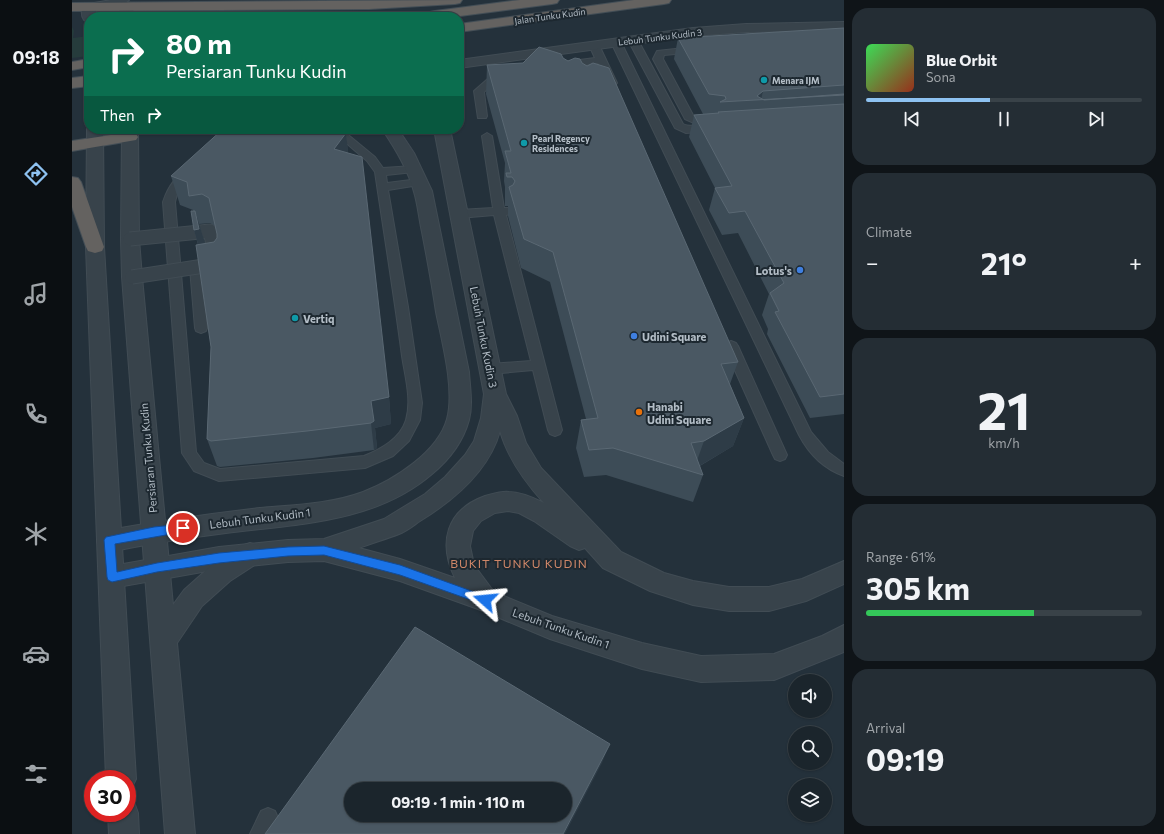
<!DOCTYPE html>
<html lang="en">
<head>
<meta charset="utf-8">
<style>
  body { margin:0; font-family:Commissioner,sans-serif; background:#242d34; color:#f1f3f6; height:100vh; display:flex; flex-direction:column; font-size:15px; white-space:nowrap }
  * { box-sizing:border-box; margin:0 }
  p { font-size:13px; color:#a0a5a9 }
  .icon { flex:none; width:22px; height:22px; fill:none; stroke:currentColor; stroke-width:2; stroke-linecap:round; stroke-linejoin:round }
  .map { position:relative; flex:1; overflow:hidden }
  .side { display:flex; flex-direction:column; gap:8px; padding:8px; background:#0f1418; width:320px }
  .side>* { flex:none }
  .top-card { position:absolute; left:12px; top:12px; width:380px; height:122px; border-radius:16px; box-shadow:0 1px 3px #0004,0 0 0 1px #394248; background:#0b6e4f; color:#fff; overflow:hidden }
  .fabs { position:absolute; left:716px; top:674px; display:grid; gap:8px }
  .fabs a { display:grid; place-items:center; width:44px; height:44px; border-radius:50%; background:#1b252c; box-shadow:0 1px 3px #0004,0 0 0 1px #394248; font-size:20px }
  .speed { position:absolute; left:12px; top:770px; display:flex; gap:8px; font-size:20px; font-weight:700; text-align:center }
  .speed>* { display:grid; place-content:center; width:52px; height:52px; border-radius:50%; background:#1b252c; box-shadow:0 1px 3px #0004,0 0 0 1px #394248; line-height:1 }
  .speed .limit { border:6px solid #d22; background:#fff; color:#111 }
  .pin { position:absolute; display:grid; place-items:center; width:34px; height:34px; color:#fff; margin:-17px; border:2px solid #fff; border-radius:50%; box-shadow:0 1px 4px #0007 }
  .me { position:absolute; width:44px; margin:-22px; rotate:288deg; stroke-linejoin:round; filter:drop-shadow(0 0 3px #0008) }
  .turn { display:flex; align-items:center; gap:14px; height:84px; padding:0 16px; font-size:18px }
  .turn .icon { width:52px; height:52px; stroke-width:2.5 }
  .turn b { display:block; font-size:28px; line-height:34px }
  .then { display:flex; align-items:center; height:38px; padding:0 16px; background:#0003; gap:8px; font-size:15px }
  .big { font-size:30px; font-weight:700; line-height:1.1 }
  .side .widget { flex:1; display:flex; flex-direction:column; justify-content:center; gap:6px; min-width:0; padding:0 14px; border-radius:16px; background:#242d34 }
  .side .dial { align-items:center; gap:0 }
  .dial b { font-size:52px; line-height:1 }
  .song { display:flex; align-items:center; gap:12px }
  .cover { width:48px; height:48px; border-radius:6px; background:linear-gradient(135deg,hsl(130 70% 55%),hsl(10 70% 35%)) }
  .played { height:4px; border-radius:2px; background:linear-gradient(90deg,#8ec2f1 45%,#394248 45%) }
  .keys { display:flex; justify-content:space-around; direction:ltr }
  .heat { display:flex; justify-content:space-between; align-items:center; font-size:22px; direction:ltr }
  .charge { height:6px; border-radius:3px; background:linear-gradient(90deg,#34c759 61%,#394248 0) }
  .trip { position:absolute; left:272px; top:782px; width:228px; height:40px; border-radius:20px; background:#1b252c; box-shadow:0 1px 3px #0004,0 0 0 1px #394248; font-weight:700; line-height:40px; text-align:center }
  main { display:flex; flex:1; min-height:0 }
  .tabs { display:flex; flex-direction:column; width:72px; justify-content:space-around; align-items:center; background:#0b0f12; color:#a0a5a9 }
  .tabs .icon { width:28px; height:28px }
  .tabs .active { color:#8ec2f1 }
  .tabs b { font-size:18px; color:#f1f3f6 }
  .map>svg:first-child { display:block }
</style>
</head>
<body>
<main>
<nav class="tabs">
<b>09:18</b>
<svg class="icon active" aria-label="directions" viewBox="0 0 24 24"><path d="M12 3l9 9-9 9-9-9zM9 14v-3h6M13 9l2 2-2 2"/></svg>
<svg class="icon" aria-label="music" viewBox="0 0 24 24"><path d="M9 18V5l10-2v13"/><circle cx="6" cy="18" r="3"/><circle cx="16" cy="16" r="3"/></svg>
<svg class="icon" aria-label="phone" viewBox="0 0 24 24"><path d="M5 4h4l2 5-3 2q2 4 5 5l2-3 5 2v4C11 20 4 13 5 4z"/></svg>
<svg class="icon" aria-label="climate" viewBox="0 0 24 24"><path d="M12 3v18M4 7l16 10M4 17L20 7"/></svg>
<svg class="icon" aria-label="car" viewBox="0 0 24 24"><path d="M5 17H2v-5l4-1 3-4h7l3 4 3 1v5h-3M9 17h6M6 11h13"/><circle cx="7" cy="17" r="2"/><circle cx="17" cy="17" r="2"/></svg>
<svg class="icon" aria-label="filters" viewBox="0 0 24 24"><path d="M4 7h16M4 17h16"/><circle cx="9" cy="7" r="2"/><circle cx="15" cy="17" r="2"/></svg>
</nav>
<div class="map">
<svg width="772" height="834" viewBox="0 0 772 834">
  <rect width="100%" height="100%" fill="#24313b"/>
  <g fill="#263c3c">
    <path d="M137,11L267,13L347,11L299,17H73L76,14L82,13Z"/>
    <path d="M0,27L2,31L1,38L17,36V56L0,58Z"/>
  </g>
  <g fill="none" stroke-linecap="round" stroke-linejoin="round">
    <defs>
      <g id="service">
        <path d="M39,0H57L53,3L20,9L16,6L17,4Z"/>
        <path d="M561,37L566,40L611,124C620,129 636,121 643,129L642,131L614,133L603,128L556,40Z"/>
        <path d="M544,39L549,42L739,432L756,452L772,464V476C752,469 737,454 727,435L539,42Z"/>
        <path d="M522,42L527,45L545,83L543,85H537L526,63L492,68L487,65L492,62L523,58L517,45Z"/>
        <path d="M622,47L625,48L627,50L625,52L592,55L591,59L621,115L624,117L644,118L645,120L644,122L622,123L613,119L581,59L585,51Z"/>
        <path d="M430,72L433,73L435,75L424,81L412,92L415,116L414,118H406L402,91L418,77Z"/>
        <path d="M258,129H269L303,157L311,168L342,166L347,169L342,172L314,175L315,183L347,179L352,182L347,185L316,190L336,307L350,403L348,420L337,441L321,456L293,468L147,481L122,471L110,453L91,202C95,190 103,175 116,172L121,175L106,190L103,202L124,452L132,463L148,469L292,456C309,449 328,439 334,420C340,400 333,376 330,356C322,295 312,233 303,172L295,161Z"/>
        <path d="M415,133L420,136L432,208H438L440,211L438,214L434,215L490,430L488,434L483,436L478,434L476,430L461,370L418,374L413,373L411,369L413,365L418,364L459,361L422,215L387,218L383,217L381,214L383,211L387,210L421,208L410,136Z"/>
        <path d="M124,264L128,265L130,268L135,328L134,331L129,333L124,331L123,328L118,268L120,265Z"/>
        <path d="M659,341L664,343L666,346L715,455L713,459L708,461L703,459L701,455L652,346L654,343Z"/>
        <path d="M196,808L203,811L206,818L198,834H178L189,811Z"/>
      </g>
      <g id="minor">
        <path d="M772,22V30L674,32L621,36L387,68V60L621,28L674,24Z"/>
        <path d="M310,129H326L342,153L360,191L397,372C398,388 401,405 397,420C391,442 377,460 360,474C303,523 225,524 154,533C114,538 76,544 37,552L28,549L25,541L28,533L37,530C87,521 137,514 188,508C221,505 259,504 291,492C322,480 366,452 375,419C383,389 370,342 364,312C360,285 355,258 350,232C347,219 346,205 342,192C336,169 323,148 310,129Z"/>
        <path d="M362,129H378L434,394L445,416L454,443L469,468L549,552L592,573L621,581L657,587H697L730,579L772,561V584L734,601L697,611H657L621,605L578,591L531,568L513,548L507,550L498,546L462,521L447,513L436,511L423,513L409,521L401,531L398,546L402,565L422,592L480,616L570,643L629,656L702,654L750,636L772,625V652L702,680L629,682L570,669L478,639L406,609L328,581L252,561L216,562L147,569L40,588L31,585L27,577L31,569L40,566L147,547L216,540L252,539L312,519L353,494L373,477L393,455L402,441L409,418L412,394ZM428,431C436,459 453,482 472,503C462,498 449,492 437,492C429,491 421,494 413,496C374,510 366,543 383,578L328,559L287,548C300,543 314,539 327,534C335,531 342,525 348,521C382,500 417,471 428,431Z"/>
      </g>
      <g id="tertiary">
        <path d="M54,2L59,3L61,6L62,17H48L47,6L49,3Z"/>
        <path d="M17,3L22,4L24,7V17H17V21L12,20C9,16 9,9 12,4Z"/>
        <path d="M17,126V129H31L32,247L64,779L59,789L55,791V779H34L14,247L15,129Z"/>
        <path d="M50,129H66L67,239L70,277L101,605L112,590L140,565L169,546L178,543L187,546L190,554L187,562L158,581L130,606L105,643L123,834H93L50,277L49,239Z"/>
        <path d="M55,800L62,802L66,813L67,834H37L36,813H55Z"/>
      </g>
      <g id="trunk">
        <path d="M390,0L388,3L383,4L297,9L0,11V3Z"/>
        <path d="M448,0H487L485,3L480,4L380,17H357L356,15L358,12L363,11Z"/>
        <path d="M562,0H599L597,3L592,4L387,32V24Z"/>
        <path d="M17,59V67L0,70V62Z"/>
        <path d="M17,76V86L0,88V78Z"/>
        <path d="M58,132L64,134L66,137L64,140L0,151V141Z"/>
        <path d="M0,177L6,178L9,182L32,247L30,251L23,253L16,251L14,247L0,207Z"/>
      </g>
    </defs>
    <use href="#service" stroke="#414c54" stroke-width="2"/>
    <use href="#minor" stroke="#414c54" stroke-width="2"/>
    <use href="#tertiary" stroke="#414c54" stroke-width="2"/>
    <use href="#trunk" stroke="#434e56" stroke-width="2"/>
    <use href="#service" fill="#38434b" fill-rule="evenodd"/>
    <use href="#minor" fill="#38434b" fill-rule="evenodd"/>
    <use href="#tertiary" fill="#38434b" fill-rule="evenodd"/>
    <use href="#trunk" fill="#646260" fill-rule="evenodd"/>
    <defs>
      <path id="service-bridge" d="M58,239L138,231L145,264L60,277"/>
    </defs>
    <use href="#service-bridge" stroke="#414c54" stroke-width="15" stroke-linecap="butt"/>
    <use href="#service-bridge" stroke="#38434b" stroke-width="13"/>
  </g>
  <g fill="#3d4c57" fill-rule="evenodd">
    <path d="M772,28V414L738,418L695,334L696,329L690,315L697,294L666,233L650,235L637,210L643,188L617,137L622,115L631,114L602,59L606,38Z"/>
    <path d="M415,65L666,362L658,384L672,418L661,446L628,466L631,475L621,502L534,475L512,477L504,448L509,420L514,419L478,282L449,268L436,216V206H433V187L432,181L433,163L414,94Z"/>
    <path d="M264,130L274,133L276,153L317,397L319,424L303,428L305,448L302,450L241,458L148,467L145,466L135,439L139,347L126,245L122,230L121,211V210L108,205L99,176ZM138,223L143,226L145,234V238L142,242L133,244L127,224Z"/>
  </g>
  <g fill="#2e3c47">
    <path d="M691,91L689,100L685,96Z"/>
    <path d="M274,133L277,161L262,149Z"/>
    <path d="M123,211L132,240L135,257L130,258L122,230Z"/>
    <path d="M317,397L319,424L303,428L305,448L302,450L299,423V401Z"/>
    <path d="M672,418L661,446L622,469L632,441Z"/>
    <path d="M538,744L530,763L493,834H491Z"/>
  </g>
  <g fill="#4a5863" stroke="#5a6873" fill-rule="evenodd">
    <path d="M772,28V85L691,91L685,96L692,100L772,94V95L648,102L654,99L653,96L637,94L606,38Z"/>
    <path d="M467,47L489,54L491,58L496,61L503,58L508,59L510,63L515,66L521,63L537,68L666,362L649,364L672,418L632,441L619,443L631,475L541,448L517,450L509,420L526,418L481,252L452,239L437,187L441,185L443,181L440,177H435L434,173H439L433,151H439L415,65L451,63Z"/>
    <path d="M772,104V394L748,397L703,312L707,311L698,293L712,283L673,211L657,213L643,188L660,186L622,115L647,113L646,112Z"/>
    <path d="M151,129H260L274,133L262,149L290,157L317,397L299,401L302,421L299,423L235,431L139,441L135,439L139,347L124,245L142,242L145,238V234L137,198L130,194L117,196L115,182L99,176Z"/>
    <path d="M119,211H123L127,229L122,230Z"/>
    <path d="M343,627L538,744L491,834H193ZM279,789H493V815H279Z"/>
  </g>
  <path fill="#1a73e8" stroke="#114b97" d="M111,524L115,525L116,528L115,531L111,532L43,544L45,572L85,563L147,553L216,547L252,546L328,565L416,597L418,600L416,604L413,605L328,575L252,555L216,556L147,563L85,572L40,582L36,580L35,577L32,540L34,537L82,527Z"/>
  <g fill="#0f9aa8" stroke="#1d2830" stroke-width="1.5">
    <circle cx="692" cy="80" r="4"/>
    <circle cx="452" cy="143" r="4"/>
    <circle cx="223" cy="318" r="4"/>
  </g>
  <g fill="#3f7fe0" stroke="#1d2830" stroke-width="1.5">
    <circle cx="728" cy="270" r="4"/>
    <circle cx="562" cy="336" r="4"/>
  </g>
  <circle fill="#e8710a" stroke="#1d2830" stroke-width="1.5" cx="567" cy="412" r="4"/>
  <g text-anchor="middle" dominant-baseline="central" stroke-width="4" stroke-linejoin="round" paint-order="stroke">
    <g font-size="9" fill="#b4bec7" stroke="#1d2830">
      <text transform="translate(478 16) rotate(-8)">Jalan Tunku Kudin</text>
      <text transform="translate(588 37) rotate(-7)">Lebuh Tunku Kudin 3</text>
    </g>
    <g font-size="9" font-weight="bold" fill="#b4bec7" stroke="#1d2830" text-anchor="start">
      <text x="700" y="80">Menara IJM</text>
      <text x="460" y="138">Pearl Regency<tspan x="460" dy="10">Residences</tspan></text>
    </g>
    <g font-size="11" font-weight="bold" fill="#b4bec7" stroke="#1d2830" text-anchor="start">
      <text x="720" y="270" text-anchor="end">Lotus's</text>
      <text x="231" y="318">Vertiq</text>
      <text x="570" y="336">Udini Square</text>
      <text x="575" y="406">Hanabi<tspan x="575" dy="13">Udini Square</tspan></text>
    </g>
    <g font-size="11" fill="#b4bec7" stroke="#1d2830">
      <text transform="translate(412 337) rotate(79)">Lebuh Tunku Kudin 3</text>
      <text transform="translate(76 458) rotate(-95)">Persiaran Tunku Kudin</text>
      <text transform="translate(188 518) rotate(-7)">Lebuh Tunku Kudin 1</text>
      <text transform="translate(489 628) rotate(19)">Lebuh Tunku Kudin 1</text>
    </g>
    <g font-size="12" letter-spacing="1" fill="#ce8668" stroke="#1d2830">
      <text x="447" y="563">BUKIT TUNKU KUDIN</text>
    </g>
  </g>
</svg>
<div class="fabs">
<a><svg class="icon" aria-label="sound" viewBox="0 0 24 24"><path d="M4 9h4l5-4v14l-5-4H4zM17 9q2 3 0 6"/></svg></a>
<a><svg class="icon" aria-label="search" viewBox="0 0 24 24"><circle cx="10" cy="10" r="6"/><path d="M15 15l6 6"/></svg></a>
<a><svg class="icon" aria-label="layers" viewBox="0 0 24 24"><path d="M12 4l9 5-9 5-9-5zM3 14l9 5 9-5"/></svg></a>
</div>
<div class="speed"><div class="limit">30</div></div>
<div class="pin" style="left:111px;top:528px;background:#d93025"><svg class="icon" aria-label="arrive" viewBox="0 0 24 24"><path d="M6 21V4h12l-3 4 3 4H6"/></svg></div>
<svg class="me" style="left:413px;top:600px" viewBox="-20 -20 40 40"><path d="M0-17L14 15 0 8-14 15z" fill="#1a73e8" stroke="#fff" stroke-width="4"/></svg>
<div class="trip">09:19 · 1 min · 110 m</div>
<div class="top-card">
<div class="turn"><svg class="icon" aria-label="right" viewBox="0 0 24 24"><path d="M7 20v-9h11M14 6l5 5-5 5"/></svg><div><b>80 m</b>Persiaran Tunku Kudin</div></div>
<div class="then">Then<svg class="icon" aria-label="right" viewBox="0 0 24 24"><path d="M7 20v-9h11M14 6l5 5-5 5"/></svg></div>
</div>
</div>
<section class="side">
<div class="widget">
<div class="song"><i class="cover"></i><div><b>Blue Orbit</b><p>Sona</p></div></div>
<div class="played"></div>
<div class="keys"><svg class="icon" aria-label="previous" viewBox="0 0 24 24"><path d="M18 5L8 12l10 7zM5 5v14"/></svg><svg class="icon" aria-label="pause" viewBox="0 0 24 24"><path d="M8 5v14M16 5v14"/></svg><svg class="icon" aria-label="next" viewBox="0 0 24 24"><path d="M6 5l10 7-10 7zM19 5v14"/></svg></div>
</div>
<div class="widget"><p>Climate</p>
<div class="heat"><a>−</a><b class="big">21°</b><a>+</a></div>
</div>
<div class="widget dial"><b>21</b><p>km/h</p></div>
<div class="widget"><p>Range · 61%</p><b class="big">305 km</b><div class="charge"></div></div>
<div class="widget"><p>Arrival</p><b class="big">09:19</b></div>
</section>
</main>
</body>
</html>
